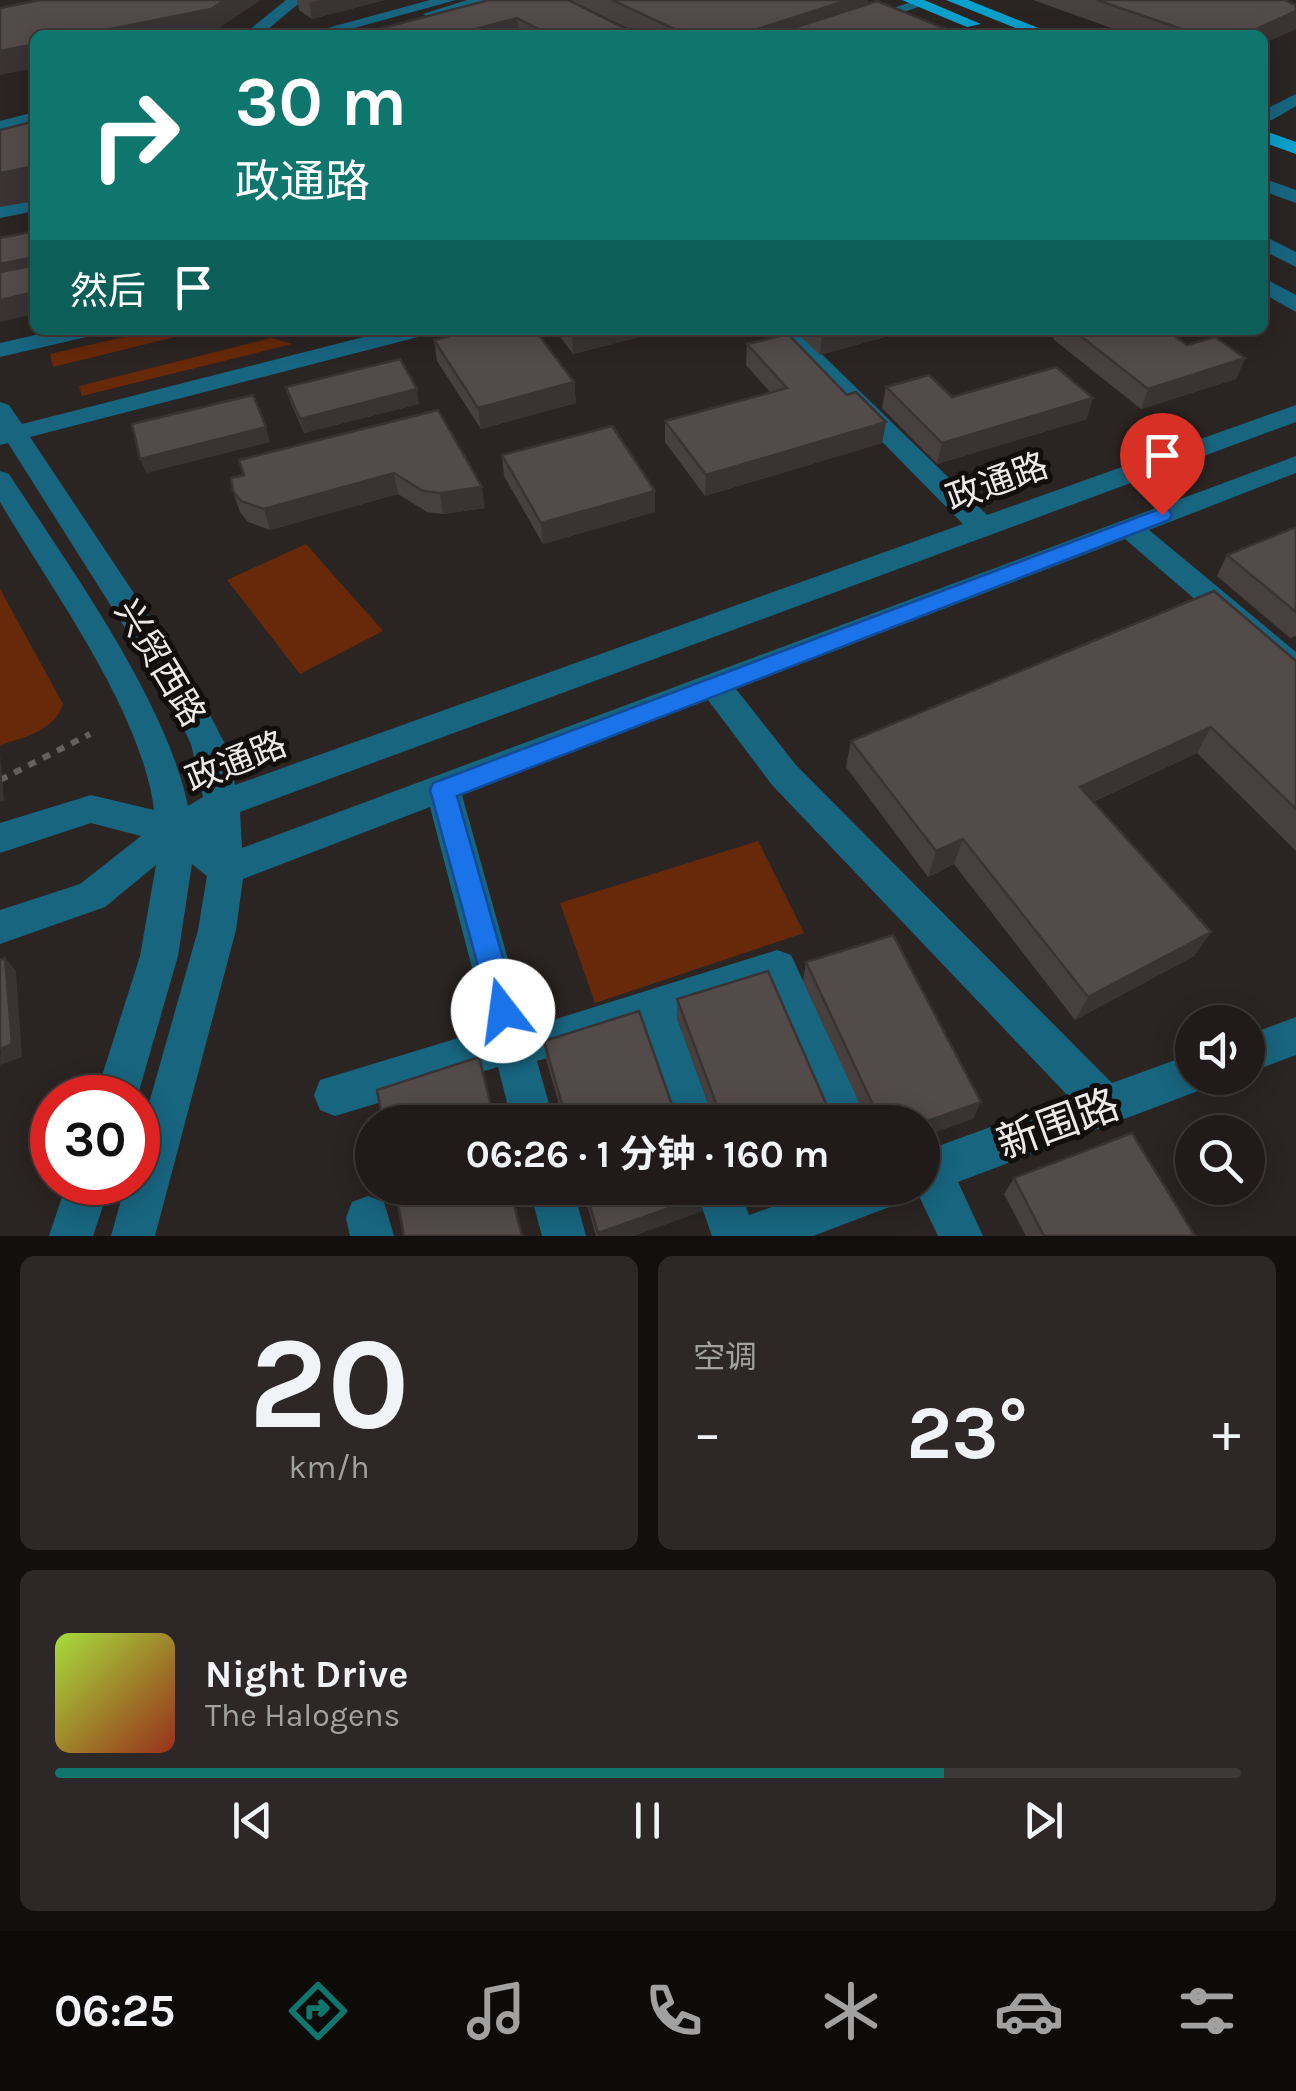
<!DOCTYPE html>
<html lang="zh">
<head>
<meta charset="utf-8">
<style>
  body { margin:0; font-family:Karla,"Noto Sans SC",sans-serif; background:#2d2827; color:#f1f3f6; height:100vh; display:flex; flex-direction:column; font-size:38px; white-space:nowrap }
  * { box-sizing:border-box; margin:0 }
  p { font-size:32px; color:#a2a1a2 }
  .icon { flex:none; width:55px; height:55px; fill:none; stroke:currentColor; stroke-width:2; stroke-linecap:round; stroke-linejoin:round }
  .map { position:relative; height:1236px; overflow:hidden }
  .panel { display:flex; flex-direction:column; gap:20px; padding:20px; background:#120f0e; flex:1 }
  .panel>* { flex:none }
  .top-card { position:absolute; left:30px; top:30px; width:1238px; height:305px; border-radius:15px; box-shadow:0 5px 25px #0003,0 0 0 2px #3d3939; background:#0f766e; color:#fff; overflow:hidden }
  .fabs { position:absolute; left:1175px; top:1005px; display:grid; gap:20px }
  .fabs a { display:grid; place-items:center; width:90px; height:90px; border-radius:50%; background:#201b1a; box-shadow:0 5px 25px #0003,0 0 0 2px #3d3939; font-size:50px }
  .speed { position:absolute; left:30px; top:1075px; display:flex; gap:20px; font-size:50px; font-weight:700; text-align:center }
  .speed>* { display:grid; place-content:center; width:130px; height:130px; border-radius:50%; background:#201b1a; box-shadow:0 5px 25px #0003,0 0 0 2px #3d3939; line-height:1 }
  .speed .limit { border:15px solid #d22; background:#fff; color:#111 }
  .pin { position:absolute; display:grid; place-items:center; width:85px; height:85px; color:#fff; margin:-102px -42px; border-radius:50% 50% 50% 0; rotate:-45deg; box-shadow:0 0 10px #0007 }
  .pin .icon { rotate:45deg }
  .me { position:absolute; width:110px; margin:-55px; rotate:345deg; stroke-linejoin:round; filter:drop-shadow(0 0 8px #0008) }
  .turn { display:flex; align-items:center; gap:35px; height:210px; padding:0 40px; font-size:45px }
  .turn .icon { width:130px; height:130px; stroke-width:2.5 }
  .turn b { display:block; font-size:70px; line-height:85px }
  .then { display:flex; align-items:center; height:95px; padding:0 40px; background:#0003; gap:20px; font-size:38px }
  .big { font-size:75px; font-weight:700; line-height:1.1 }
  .panel .widget { flex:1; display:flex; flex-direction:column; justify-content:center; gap:15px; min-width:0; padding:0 35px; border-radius:15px; background:#2d2827 }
  .panel .dial { align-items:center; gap:0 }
  .dial b { font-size:130px; line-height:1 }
  .song { display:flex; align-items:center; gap:30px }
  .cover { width:120px; height:120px; border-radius:15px; background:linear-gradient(135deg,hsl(80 70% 55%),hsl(10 70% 35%)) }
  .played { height:10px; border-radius:5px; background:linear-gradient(90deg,#0f766e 75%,#3d3939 75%) }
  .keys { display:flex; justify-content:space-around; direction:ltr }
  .heat { display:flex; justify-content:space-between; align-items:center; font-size:55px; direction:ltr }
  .panel .tiles { flex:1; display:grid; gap:20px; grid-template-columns:1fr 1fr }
  .widget:last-child { grid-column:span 2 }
  .trip { position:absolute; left:355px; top:1105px; width:585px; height:100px; border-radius:50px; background:#201b1a; box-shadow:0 5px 25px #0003,0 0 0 2px #3d3939; font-weight:700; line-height:100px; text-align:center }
  .tabs { display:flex; height:160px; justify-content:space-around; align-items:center; background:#0d0b0a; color:#a2a1a2 }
  .tabs .icon { width:70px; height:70px }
  .tabs .active { color:#0f766e }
  .tabs b { font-size:45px; color:#f1f3f6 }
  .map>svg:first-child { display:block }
</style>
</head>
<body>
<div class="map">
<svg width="1296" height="1236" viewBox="0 0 1296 1236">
  <rect width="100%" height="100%" fill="#2a2422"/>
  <g fill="#672909">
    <path d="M154,330H204L53,367L50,354Z"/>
    <path d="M271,338L292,344L82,396L79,386Z"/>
    <path d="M306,544L383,631L300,674L227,580Z"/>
    <path d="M0,589L63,704C54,731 25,737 0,745Z"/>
    <path d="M758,841L804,933L595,1003L560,903Z"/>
  </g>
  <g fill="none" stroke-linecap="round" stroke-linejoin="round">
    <path stroke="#65605e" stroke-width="6" stroke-dasharray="8 8" stroke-linecap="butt" d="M0,780L90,734"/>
    <g fill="#186580" fill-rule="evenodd">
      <path d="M286,0H303L261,35H243Z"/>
      <path d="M430,0H456L329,35H302Z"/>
      <path d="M467,0H493L431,19L423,14Z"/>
      <path d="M914,1L927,4L837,35H813Z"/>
      <path d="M1296,94V106L1272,120L1262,121V111Z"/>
      <path d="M35,112V122L0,131V121Z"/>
      <path d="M1262,178L1296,190V203L1262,191Z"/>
      <path d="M35,199V211L0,218V206Z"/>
      <path d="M1262,235L1296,252V267L1262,250Z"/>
      <path d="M1262,277L1296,295V312L1262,293Z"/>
      <path d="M57,330H99L95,335L0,357V343Z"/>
      <path d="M391,330H430L426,335L30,437L193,682L225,744L235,785L963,524L772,330H797L987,515L1296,405V422L240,812L242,848L1296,456V473L1149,530L1296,652V681L1285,677L1125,539L736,689L796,765L1112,1083L1192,1054V1078H1211L1206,1088L958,1182L983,1236H938L918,1194L906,1189L900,1203L813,1236H712L695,1188H739L749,1215L825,1188H922V1152L1070,1098L772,785L708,700L462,795L526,1024L553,1020L777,950L791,955L869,1122H827L767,989L677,1018L715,1122H673L641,1030L537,1061L554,1122H512L498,1067L335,1116L320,1110L314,1095L320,1080L488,1029L430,807L243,879L236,930L155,1236H111L126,1182H138V1142L198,930L207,876L192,864L178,956L137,1098H95L140,956L156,865L105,907L0,944V910L80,884L141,836L91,823L0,853V823L91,795L154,810C142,711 51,589 0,502V471L9,474C69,566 166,700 188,806L203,797L191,744L168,696L8,443L0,445V402L9,405L22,424Z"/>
      <path d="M1296,1017V1055L1248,1073V1035Z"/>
      <path d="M67,1182H111L93,1236H49Z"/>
      <path d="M529,1188H573L586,1236H542Z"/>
      <path d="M368,1196L384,1202L394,1236H350L346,1218L352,1202Z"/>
    </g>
    <g fill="#0aa0cc" fill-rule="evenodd">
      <path d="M902,0H924L981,24L967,27Z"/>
      <path d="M946,0H968L1056,35H1033Z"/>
      <path d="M1262,130L1296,142V154L1262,142Z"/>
    </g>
  </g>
  <g fill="#47403f">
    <path d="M297,0H385L312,19L299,10Z"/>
    <path d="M489,0L638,35H356Z"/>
    <path d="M569,0H868V4L961,35H642Z"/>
    <path d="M1033,0H1285L1296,29L1262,44V35H1131Z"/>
    <path d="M555,330H667L573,354Z"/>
    <path d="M794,330H910L820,355Z"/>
    <path d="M1055,330H1166L1187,345L1245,358L1236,379L1141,409L1053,339Z"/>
    <path d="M434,340L574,382L576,403L481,429L437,361Z"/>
    <path d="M747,344L847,395L886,422L882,443L705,496L665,442V421L770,392L746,365Z"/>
    <path d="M286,387L419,404L304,433L290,401Z"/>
    <path d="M886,387L1087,419L937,464L882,408Z"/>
    <path d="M438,410L485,508L443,514L427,512L398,494L270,530L248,522L240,512L233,491Z"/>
    <path d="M502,455L655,512L543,544L504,476Z"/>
    <path d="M1296,527V636L1290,638L1217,576L1227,555Z"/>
    <path d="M1296,661V851L1197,753L1093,802L1211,932L1194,956L1075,1020L954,864L928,877L846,767L851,741Z"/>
    <path d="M806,962L973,1119L922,1122H868L803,981Z"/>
    <path d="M677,999L834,1122H715L677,1018Z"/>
    <path d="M544,1041L678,1122H564L546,1059Z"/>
    <path d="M1014,1178L1195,1236H1026L1004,1194Z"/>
    <path d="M582,1188H701L702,1211L633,1236H596Z"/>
  </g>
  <g fill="#393433">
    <path d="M225,0H261L216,30L193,35H81Z"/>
    <path d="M320,0H385L312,19L309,3Z"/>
    <path d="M848,0H868L866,14L778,33V35H739Z"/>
    <path d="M1296,11V29L1262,44V35H1243Z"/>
    <path d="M517,18L519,35H454Z"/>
    <path d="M35,44V68L0,75V51Z"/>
    <path d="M35,166V201L0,207V173Z"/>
    <path d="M35,257V278L0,286V264Z"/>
    <path d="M35,292V314L0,322V300Z"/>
    <path d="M587,330H667L573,354L572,334Z"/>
    <path d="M841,330H910L820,355L822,335Z"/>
    <path d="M1245,358L1236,379L1141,409L1148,389Z"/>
    <path d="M574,382L576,403L481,429L478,408Z"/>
    <path d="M417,389L419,404L304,433L300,419Z"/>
    <path d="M1093,398L1087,419L937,464L942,443Z"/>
    <path d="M886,422L882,443L705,496L706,475Z"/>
    <path d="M266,427L270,442L146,473L140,459Z"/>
    <path d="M394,473L398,494L270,530L264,509Z"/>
    <path d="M482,487L485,508L443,514L440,493Z"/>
    <path d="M655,491V512L543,544L541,523Z"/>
    <path d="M1211,727L1197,753L1068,813L1080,787Z"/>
    <path d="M0,754L4,801L0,802Z"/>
    <path d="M963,839L954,864L928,877L936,851Z"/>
    <path d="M1211,932L1194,956L1075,1020L1088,997Z"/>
    <path d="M5,958L16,971L22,1057L0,1065Z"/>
    <path d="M981,1102L973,1119L922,1137V1123Z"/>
    <path d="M745,1188H772L743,1198Z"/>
    <path d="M704,1196L702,1211L633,1236H598V1233Z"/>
  </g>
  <g fill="#524b49" stroke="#393433" stroke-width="2.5">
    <path d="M40,0H225L211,9L81,35H35V44L0,51V8Z"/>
    <path d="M489,0H568L638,35H550L517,18L454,35H356Z"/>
    <path d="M612,0H848L739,35H687Z"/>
    <path d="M1097,0H1285L1296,5V11L1243,35H1199Z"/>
    <path d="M877,1L961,35H783L778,33Z"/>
    <path d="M35,121V166L0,173V130Z"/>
    <path d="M35,193V215H34L29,194Z"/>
    <path d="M35,231V257L0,264V238Z"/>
    <path d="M35,265V292L0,300V272Z"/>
    <path d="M475,330H535L574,382L478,408L434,340Z"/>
    <path d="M569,330H587L572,334Z"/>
    <path d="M817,330H841L822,335Z"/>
    <path d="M1073,330H1166L1187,345L1215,337L1245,358L1148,389Z"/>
    <path d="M788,334L847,395L856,392L886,422L706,475L665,421L787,388L747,344Z"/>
    <path d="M400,359L417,389L300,419L286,387Z"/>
    <path d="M1056,367L1093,398L942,443L886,387L929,375L952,397Z"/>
    <path d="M253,395L266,427L140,459L132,424Z"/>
    <path d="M438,410L482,487L440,493L423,491L394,473L264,509L241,501L233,491L231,478L244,475L239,460Z"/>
    <path d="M612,426L655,491L541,523L502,455Z"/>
    <path d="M1296,527V612L1227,555Z"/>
    <path d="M1214,591L1296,661V809L1211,727L1080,787L1211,932L1088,997L963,839L936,851L851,741Z"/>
    <path d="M893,935L981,1102L922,1123L881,1122L806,962Z"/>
    <path d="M5,958L12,1044L0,1049V960Z"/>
    <path d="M768,971L834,1122H723L677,999Z"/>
    <path d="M639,1011L678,1122H567L544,1041Z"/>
    <path d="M479,1057L495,1122H383L377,1090Z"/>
    <path d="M1132,1133L1195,1236H1044L1014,1178Z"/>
    <path d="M395,1188H510L522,1236H404Z"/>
    <path d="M585,1188H701L704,1196L598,1233Z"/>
  </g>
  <path fill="#1a73e8" stroke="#114b97" stroke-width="2.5" d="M1162,508L1169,510L1172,515L1169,520L457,796L518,1011L514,1021L503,1025L493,1021L430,790L433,783Z"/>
  <g text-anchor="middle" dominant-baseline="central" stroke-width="10" stroke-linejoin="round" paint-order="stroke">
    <g font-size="35" fill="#ede9e8" stroke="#110e0d">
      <text transform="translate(997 482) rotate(-20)">政通路</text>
      <text transform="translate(160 663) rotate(59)">兴贸西路</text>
      <text transform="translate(236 762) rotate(-22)">政通路</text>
    </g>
    <g font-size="42" fill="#ede9e8" stroke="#110e0d">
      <text transform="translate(1058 1124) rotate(-20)">新围路</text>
    </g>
  </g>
</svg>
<div class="fabs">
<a><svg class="icon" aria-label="sound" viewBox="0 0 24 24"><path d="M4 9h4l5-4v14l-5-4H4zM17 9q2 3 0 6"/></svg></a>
<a><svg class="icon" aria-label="search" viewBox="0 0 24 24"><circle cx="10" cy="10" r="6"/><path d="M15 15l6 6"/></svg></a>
</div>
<div class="speed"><div class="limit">30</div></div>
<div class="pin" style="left:1162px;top:515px;background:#d93025"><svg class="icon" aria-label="arrive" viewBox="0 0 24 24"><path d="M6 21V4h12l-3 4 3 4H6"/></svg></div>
<svg class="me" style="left:503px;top:1011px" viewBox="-20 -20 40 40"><circle r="19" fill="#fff"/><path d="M0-13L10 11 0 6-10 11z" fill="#1a73e8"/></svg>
<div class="trip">06:26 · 1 分钟 · 160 m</div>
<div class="top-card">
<div class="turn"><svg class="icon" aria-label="right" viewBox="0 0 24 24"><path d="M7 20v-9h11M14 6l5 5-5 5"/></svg><div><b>30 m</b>政通路</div></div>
<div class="then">然后<svg class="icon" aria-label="arrive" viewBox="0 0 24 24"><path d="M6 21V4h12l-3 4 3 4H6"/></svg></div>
</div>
</div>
<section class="panel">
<div class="tiles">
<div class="widget dial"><b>20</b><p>km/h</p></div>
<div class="widget"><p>空调</p>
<div class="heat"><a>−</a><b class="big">23°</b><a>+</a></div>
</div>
<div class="widget">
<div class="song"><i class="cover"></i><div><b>Night Drive</b><p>The Halogens</p></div></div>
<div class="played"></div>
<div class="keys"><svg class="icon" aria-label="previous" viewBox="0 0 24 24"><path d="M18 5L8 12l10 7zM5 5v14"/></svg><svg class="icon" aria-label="pause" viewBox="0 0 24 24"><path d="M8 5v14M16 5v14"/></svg><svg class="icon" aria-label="next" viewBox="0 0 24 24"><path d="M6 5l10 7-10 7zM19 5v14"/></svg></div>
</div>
</div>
</section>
<nav class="tabs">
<b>06:25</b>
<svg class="icon active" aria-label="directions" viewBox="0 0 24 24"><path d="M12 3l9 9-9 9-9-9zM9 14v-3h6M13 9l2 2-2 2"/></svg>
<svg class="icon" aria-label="music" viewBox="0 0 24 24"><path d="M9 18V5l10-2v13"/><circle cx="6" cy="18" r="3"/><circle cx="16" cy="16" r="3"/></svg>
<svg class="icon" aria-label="phone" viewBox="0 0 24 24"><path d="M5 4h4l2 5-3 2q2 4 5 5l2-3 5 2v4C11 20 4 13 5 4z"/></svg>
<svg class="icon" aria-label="climate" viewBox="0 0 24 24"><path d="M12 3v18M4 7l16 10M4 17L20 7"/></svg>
<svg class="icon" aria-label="car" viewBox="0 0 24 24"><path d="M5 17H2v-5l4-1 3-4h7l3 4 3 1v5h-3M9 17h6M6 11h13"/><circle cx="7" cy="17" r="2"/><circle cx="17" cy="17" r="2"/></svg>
<svg class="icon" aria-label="filters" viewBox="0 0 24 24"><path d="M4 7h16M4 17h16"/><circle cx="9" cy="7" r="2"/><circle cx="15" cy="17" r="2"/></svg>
</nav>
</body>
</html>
